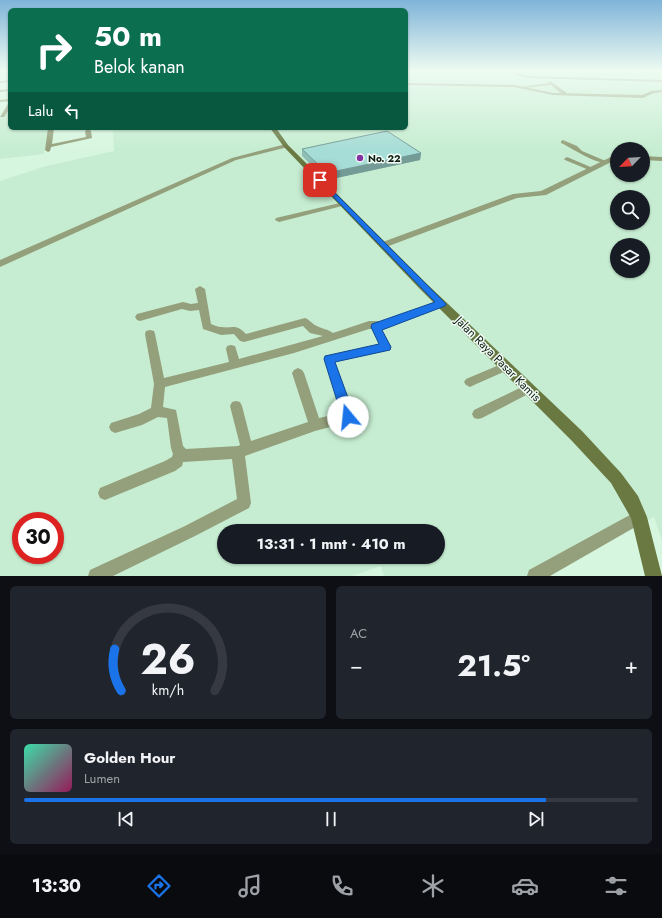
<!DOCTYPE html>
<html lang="id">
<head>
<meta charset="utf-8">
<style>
  body { margin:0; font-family:Jost,sans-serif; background:#20242c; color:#f1f3f6; height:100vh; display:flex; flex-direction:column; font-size:15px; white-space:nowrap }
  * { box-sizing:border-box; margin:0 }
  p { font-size:13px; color:#9ea1a6 }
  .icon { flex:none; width:22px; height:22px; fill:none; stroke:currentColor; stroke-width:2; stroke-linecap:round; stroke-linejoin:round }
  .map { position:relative; height:576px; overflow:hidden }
  .details { display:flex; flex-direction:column; gap:10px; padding:10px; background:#0d0f14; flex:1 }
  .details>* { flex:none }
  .top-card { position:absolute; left:8px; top:8px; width:400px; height:122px; border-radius:6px; box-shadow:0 1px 3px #0004; background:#0b6e4f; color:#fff; overflow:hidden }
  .needle { width:26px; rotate:245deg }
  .fabs { position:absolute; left:610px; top:142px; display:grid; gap:8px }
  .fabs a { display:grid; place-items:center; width:40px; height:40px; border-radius:50%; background:#171b24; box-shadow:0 1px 3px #0004; font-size:20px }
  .speed { position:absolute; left:12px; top:512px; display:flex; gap:8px; font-size:20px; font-weight:700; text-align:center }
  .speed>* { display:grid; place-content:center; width:52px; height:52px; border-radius:50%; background:#171b24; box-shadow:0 1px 3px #0004; line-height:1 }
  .speed .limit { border:6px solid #d22; background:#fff; color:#111 }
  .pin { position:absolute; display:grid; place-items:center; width:34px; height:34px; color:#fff; margin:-17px; border-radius:8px; box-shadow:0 2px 6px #0006 }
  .me { position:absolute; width:44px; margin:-22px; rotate:343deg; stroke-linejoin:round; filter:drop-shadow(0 0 3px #0008) }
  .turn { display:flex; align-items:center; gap:14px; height:84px; padding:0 20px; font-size:18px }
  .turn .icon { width:52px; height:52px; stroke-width:2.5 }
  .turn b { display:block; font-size:28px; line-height:34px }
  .then { display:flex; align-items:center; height:38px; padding:0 20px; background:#0003; gap:8px; font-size:15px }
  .big { font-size:30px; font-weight:700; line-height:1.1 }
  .details .widget { flex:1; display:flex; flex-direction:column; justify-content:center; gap:6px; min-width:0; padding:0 14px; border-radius:6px; background:#20242c }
  .details .dial { align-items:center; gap:0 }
  .dial svg { height:104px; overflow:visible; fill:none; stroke:#363941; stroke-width:7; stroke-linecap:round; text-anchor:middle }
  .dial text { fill:#f1f3f6; stroke:none }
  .song { display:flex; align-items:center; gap:12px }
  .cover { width:48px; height:48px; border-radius:6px; background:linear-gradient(135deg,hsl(160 70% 55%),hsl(330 70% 35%)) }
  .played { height:4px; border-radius:2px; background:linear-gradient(90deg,#1a73e8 85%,#363941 85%) }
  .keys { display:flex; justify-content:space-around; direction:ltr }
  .heat { display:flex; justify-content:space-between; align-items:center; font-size:22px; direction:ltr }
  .details .tiles { flex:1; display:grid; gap:10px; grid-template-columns:1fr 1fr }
  .widget:last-child { grid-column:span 2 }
  .trip { position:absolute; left:217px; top:524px; width:228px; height:40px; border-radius:20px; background:#171b24; box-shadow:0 1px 3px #0004; font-weight:700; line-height:40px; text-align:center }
  .dock { display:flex; height:64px; justify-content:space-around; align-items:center; background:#090b0e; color:#9ea1a6 }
  .dock .icon { width:28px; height:28px }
  .dock .selected { color:#1a73e8 }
  .dock b { font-size:18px; color:#f1f3f6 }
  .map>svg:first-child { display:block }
</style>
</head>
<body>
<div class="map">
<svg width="662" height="576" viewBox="0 0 662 576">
  <rect width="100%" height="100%" fill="#d7f6df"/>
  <g fill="#c6edd1" fill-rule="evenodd">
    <path d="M406,70H662V540L654,517L532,576H384L381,566L352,576H0V181L46,166L114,151L113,128H406ZM617,149H643V175H617ZM617,197H643V223H617ZM617,245H643V271H617ZM21,521H55V555H21ZM224,531H438V557H224Z"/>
    <path d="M10,110V128H49L44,154L0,159V116L6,114Z"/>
  </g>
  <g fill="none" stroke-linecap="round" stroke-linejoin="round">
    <g fill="#949f7b" fill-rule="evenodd">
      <path d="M5,70H9L10,74H5Z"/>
      <path d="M511,70H515L518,73L528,76L662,80V82L528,78L516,75Z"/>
      <path d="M582,70H628L635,71L605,72Z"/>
      <path d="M10,80V82L0,83V81Z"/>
      <path d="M550,81L567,93V95H563L551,85L523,88L521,87L549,83L548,82Z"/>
      <path d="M10,89V91L0,92V90Z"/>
      <path d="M10,99V101L0,102V100Z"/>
      <path d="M8,104H10V108L4,117H0Z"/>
      <path d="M48,128H54L52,144L86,137L85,131L88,129L91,131L92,138L51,147L50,151L48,152L45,150Z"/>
      <path d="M563,140L577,146L582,151L608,162C600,167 570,147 561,143V141Z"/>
      <path d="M567,157L593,168L594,169L589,170L565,160L564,159Z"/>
      <path d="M344,202L346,203V205L279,222L275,220L276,218Z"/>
      <path d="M200,286L205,289L211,324C214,325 218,327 221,327C234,329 235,323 246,334L305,318C310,320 312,324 317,326C322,329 328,329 333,333L369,321H383L441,300L446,303L444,305L382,330L391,347L390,350L335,362L355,417L353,421L315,431L245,456L251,503L249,508L195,536L113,576H88L90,570L185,526L237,499L232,459L183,462L182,466L175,471L105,500L100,498L98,493L100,488L165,461L172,457L173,454L171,448L167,418L158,417L142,425L115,433L111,431L109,427L111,423L139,414L151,408L154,384L145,334L146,331L150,330L154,331L155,334L164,378L229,362L226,349L227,346L231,345L235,346L239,359L323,336L310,333L303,326L244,342L240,341L234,334L221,335L203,329L199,310L190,311L182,309L140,321L137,320L135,317L137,314L183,302L191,304L198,303L195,289ZM369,329H372L379,344L329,355L325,356L324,359L342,413L319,418L304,373L302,370L298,368L294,370L292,373L308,422L251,441L242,406L240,402L236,401L232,402L230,406L240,445L238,446L186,449L183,446L176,410L163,407L165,387L294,353Z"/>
      <path d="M504,363L508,364L509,367L508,370L474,385L470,387L466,385L464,382L466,379Z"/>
      <path d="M528,384L532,386L534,389L532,392L482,418L478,419L474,418L472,414L474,410Z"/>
      <path d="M639,510L644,512L646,517L644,522L550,576H527L529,570Z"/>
    </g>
    <g fill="#949f7b" fill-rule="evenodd">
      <path d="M406,83L514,85L553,93L642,95L651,91L662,90V92L654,93L643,98L553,95L514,87L406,85Z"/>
      <path d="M286,144L288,145V147L236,160L0,267V260L232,158Z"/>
      <path d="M617,154V159L546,195L517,198L386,247L383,248L379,245L380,243L513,194L541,191Z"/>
      <path d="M643,156L662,157V161L643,160Z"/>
    </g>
    <path fill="#6a7942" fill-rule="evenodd" d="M270,128H276L288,145L427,284L582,431L621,473L638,496L647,517L662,576H645L631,518L611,483L572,441L419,288L284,147Z"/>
  </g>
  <path fill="#8fbeb8" d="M302,149L421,153L420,160L327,180L302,156Z"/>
  <path fill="#749b96" d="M421,153L420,160L327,180V173Z"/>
  <path fill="#a6ddd6" stroke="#749b96" d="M387,131L421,153L327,173L302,149Z"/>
  <linearGradient id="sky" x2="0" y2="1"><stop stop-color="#7fb4d9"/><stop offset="0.47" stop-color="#edfbf1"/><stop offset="1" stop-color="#edfbf1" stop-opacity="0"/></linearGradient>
  <rect width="662" height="150" fill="url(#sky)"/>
  <path fill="#1a73e8" stroke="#114b97" d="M320,178L446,304L445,306L382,330L391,347L390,350L335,362L355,417L353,421L348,423L344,421L342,417L324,359L325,356L379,344L371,327L372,324L435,302L318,181V179Z"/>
  <circle fill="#8332a1" stroke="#f1fef5" stroke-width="1.5" cx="360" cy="158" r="4"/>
  <g text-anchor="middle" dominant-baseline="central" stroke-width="3" stroke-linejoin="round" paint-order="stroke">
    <g font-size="10" font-weight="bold" fill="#0f1a13" stroke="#f1fef5" text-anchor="start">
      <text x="368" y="158">No. 22</text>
    </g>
    <g font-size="12" fill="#0f1a13" stroke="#f1fef5">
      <text transform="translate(498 359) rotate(45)">Jalan Raya Pasar Kamis</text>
    </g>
  </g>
</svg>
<div class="fabs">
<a><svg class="needle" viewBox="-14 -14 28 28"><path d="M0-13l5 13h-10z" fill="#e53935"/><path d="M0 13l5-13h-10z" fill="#9ea1a6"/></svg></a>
<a><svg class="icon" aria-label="search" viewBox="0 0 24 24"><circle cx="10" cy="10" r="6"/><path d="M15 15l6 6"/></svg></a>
<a><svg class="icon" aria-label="layers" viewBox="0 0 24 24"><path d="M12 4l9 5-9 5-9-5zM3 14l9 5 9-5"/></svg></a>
</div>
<div class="speed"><div class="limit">30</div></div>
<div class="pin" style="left:320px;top:180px;background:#d93025"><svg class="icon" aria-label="arrive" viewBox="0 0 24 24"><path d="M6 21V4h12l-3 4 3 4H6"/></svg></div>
<svg class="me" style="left:348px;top:417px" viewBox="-20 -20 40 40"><circle r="19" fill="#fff"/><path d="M0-13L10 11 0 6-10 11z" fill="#1a73e8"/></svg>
<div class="trip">13:31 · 1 mnt · 410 m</div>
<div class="top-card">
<div class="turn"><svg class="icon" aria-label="right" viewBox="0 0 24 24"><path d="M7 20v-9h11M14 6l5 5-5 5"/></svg><div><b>50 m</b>Belok kanan</div></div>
<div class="then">Lalu<svg class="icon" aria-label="left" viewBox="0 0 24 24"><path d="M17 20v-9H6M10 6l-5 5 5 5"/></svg></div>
</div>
</div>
<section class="details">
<div class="tiles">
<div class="widget dial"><svg viewBox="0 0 100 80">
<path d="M14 69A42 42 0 1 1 86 69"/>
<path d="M14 69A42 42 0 0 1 9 37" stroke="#1a73e8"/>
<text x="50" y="56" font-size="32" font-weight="700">26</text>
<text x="50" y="72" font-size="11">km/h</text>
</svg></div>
<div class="widget"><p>AC</p>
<div class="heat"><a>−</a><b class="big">21.5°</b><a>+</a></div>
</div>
<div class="widget">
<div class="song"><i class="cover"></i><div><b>Golden Hour</b><p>Lumen</p></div></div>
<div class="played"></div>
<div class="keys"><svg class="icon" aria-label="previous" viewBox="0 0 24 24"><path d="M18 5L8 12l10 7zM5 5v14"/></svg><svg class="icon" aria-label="pause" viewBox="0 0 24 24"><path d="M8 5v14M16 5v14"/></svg><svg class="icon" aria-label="next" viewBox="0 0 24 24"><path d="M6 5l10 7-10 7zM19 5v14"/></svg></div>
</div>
</div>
</section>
<nav class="dock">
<b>13:30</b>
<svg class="icon selected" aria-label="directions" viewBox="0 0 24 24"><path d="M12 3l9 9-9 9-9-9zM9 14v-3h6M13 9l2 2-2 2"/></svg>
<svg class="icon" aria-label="music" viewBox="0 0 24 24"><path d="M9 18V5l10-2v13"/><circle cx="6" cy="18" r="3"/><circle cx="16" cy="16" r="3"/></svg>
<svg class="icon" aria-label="phone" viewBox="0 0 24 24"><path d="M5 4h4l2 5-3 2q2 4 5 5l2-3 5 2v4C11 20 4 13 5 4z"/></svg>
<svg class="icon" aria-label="climate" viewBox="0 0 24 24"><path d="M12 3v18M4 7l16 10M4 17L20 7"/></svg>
<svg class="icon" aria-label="car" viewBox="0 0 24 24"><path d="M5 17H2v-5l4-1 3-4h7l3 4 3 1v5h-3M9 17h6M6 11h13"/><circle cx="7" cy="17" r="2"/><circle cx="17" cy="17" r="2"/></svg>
<svg class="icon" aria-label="filters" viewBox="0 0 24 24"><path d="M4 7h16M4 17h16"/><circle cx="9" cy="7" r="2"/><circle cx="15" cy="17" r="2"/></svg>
</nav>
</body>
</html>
